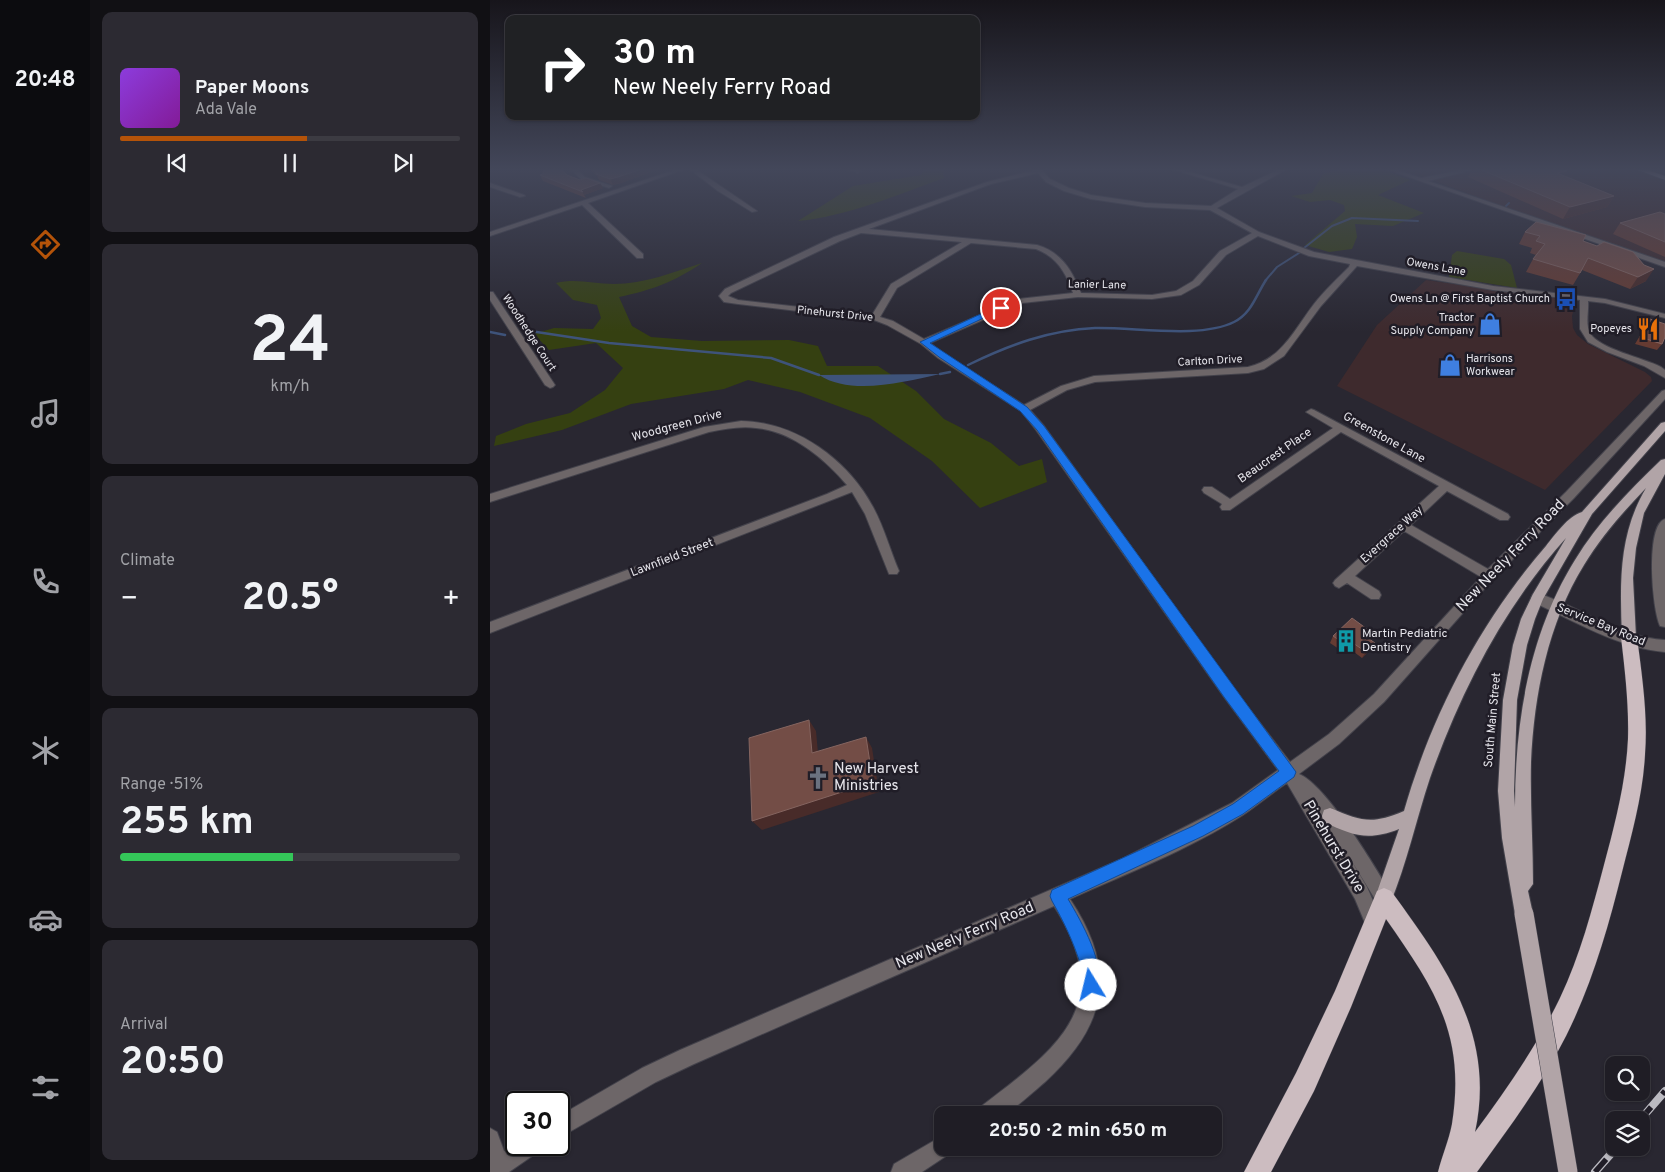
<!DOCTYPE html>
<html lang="en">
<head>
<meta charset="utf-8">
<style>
  body { margin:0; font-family:Overpass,sans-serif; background:#2c2a32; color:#f1f3f6; height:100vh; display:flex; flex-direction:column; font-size:19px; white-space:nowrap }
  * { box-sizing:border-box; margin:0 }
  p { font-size:16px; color:#a1a2a7 }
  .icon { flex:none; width:28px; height:28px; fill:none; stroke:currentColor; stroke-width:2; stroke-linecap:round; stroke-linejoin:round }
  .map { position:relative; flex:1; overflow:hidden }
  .sheet { display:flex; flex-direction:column; gap:12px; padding:12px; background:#111014; width:400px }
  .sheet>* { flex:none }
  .hud { position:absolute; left:15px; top:15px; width:475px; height:105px; border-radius:10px; box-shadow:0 1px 4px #0004,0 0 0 1px #3c3b42; background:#202124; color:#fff; overflow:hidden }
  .fabs { position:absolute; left:1115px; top:1056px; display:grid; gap:10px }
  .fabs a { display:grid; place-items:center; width:45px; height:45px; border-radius:10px; background:#1f1d25; box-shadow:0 1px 4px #0004,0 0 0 1px #3c3b42; font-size:25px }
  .speed { position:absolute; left:15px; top:1091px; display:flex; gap:10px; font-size:25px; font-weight:700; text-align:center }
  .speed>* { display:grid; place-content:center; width:65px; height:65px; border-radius:50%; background:#1f1d25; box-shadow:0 1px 4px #0004,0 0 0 1px #3c3b42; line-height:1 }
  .speed .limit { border:2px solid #111; border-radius:8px; background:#fff; color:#111 }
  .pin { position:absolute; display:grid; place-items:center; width:42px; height:42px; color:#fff; margin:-21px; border:2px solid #fff; border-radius:50%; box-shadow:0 1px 5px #0007 }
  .me { position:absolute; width:55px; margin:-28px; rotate:351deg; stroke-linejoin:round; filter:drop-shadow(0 0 4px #0008) }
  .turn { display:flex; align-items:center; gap:18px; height:105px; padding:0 25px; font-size:22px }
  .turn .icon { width:65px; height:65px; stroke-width:2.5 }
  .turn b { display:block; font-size:35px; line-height:42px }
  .big { font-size:38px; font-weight:700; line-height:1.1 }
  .sheet .card { flex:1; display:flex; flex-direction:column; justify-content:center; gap:8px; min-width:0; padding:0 18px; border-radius:10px; background:#2c2a32 }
  .sheet .dial { align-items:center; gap:0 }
  .dial b { font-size:65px; line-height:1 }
  .song { display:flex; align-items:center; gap:15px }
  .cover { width:60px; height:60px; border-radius:8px; background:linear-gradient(135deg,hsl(270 70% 55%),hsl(290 70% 35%)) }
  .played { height:5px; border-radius:2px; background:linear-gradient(90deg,#b45309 55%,#3c3b42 55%) }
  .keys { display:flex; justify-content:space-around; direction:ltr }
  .heat { display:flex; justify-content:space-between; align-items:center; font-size:28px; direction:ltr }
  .charge { height:8px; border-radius:4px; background:linear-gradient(90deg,#34c759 51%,#3c3b42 0) }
  .trip { position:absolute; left:444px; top:1106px; width:288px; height:50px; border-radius:10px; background:#1f1d25; box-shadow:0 1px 4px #0004,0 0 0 1px #3c3b42; font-weight:700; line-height:50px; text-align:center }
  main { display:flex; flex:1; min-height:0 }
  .dock { display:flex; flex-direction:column; width:90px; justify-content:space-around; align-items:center; background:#0c0c0f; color:#a1a2a7 }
  .dock .icon { width:35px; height:35px }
  .dock .selected { color:#b45309 }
  .dock b { font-size:22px; color:#f1f3f6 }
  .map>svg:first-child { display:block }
</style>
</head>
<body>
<main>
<nav class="dock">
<b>20:48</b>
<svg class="icon selected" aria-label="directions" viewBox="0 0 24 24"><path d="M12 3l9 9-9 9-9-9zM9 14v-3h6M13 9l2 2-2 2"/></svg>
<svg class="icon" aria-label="music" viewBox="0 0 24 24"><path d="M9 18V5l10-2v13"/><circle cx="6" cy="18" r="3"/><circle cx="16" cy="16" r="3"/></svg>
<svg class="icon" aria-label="phone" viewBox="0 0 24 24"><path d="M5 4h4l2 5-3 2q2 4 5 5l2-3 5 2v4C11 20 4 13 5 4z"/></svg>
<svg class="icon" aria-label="climate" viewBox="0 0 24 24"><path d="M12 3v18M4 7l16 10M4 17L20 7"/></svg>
<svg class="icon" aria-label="car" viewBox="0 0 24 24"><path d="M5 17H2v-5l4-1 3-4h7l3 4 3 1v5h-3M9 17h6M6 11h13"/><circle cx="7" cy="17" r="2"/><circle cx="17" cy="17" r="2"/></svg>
<svg class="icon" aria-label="filters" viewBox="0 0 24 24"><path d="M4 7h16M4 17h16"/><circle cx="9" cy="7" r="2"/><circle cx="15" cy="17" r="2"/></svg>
</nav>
<section class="sheet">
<div class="card">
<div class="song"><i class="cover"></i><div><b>Paper Moons</b><p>Ada Vale</p></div></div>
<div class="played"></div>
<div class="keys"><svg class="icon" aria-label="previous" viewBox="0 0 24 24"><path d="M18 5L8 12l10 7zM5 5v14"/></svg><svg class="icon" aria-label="pause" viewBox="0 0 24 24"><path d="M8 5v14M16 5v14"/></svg><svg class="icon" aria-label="next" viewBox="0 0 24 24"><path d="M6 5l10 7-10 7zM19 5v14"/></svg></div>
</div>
<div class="card dial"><b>24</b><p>km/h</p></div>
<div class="card"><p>Climate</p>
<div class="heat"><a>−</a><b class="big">20.5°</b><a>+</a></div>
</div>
<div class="card"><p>Range · 51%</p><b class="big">255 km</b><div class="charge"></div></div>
<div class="card"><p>Arrival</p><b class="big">20:50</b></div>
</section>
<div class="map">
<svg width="1175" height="1172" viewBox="0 0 1175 1172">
  <rect width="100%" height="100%" fill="#292731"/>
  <g fill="#3e2a2d">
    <path d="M910,168H1139L1175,181V267Z"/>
    <path d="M936,280L1079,300L1085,304L1082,316L1083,328L1087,335L1098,344L1155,372L1161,377L1162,381L1055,490L847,386L887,325Z"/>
  </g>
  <g fill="#354011">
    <path d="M435,168H452L454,178C407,195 358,216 308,221L363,186L431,175Z"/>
    <path d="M855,168H888L920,180L888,195L934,213L903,226L865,224L867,237L862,249L839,252L815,245L855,211L854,205L840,200L820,202L801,196L822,193L833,174Z"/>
    <path d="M967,251L1014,259L1021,265L1027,288L959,277L962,255Z"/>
    <path d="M212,263C184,282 162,290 129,297L142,326L161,337L212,341L299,340L328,346L337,366H388L426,391L454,419L501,443L529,466L552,459L557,482L490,508L442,461L380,418L310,392L258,380L234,389L141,404L72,430L4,446L6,436L36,424L80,413L115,390L133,368L106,343L59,350L44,334L64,328L103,329L111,318L107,305L83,300L66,283C87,278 103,284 124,284C154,284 184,272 212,263Z"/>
  </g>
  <path fill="#3e537a" d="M450,374C414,382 361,396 329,375Z"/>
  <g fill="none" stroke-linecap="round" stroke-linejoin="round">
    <g stroke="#3e537a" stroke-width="2">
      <path d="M1016,206L1019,203"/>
      <path d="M814,248L842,226L862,218L928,221"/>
      <path d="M775,281L787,267L809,253"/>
    </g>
    <g stroke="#3e537a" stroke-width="2.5">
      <path d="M40,331L119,343L281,358L329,375"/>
      <path d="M0,332L15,335"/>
      <path d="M478,365C519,345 559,330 605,328C645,327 710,339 744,322C762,313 766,295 776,280"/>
      <path d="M450,374L460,372"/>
    </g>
    <defs>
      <g id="minor">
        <path d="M79,168H85L95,177L122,186L119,188L91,179Z"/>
        <path d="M190,168H204L267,211L262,212L228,191L198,168L98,203L153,254V258H147L92,205L0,236V232Z"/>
        <path d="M353,168H362L371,171L368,173Z"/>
        <path d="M544,168H550L560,179L579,188L601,195L655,203L721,206L748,189L678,168H686L752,187L792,168H799L727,208L769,232L824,252L1003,286L1115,299L1175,314V318L1115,303L1098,301C1099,311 1095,324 1100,333C1109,349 1154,358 1171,367L1175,370V378L1154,366L1117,352L1098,342L1090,329V300L1003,290L867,266L831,306L794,356L774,369L758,373L605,382L577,390L540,410L554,426L744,689L800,762L839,734L884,694L991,577L914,531L865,576L889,591L891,595L889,599H881L857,583L849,588L845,586L843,583L845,580L949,486L851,432L740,510H732L730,507L732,504L714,493L712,490L714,487H722L740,499L843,428L816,412L821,409L824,410L1018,514L1020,517L1018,520H1010L957,491L921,525L998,569L1076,492L1172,391L1175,390V399L1084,498L1003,579L894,702L849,744L809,774C836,785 884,865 900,892L903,898L900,904L894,907L888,904L855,850L877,887L893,924L890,930L884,933L878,930L865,899L797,783C782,793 768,805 753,815C700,849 638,873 580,899C628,971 617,1025 555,1082C548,1088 520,1113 513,1115C505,1117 493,1115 486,1115L489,1108C566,1049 629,1007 564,906L204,1064L166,1082L69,1138V1116L152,1068L190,1050L632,859L742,803L788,770L734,697L546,430L531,411L448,358L431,344L397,325L384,320L248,304L234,302L229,296L235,289L344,237L497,182L545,170ZM548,173L556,182L574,191L601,199L655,207L720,210L762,233L730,251L703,281L686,291L662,295L591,293C582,270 571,252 547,245L379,229L501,184ZM371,233L472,242L401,284L382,315L248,300L238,296L241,293L350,241ZM768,236L819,256L860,264L859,267C847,279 834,291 824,304C804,330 792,359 758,367L604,376L571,386L534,405L454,354L440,343L532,303L588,297L662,299L691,295L709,285L736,255ZM481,243L546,249C567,257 576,273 583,293L528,299L434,339L403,321L390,317L407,288Z"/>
        <path d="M893,168H901L931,178L981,168H991L938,181L1175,262V267Z"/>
        <path d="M0,183L34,195L35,196L30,197L0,187Z"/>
        <path d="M0,292H3L65,385L63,387L60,388L55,385L0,300Z"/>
        <path d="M251,421C306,422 357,459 383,507C394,527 400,550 409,571L407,574H399L375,514L362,492L0,633V622L337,494L357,485C335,459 302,431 266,428C250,426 235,429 219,432L0,502V494L214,427Z"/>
        <path d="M1175,519V627L1170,626C1162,610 1155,525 1175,519Z"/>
        <path d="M1047,593C1091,607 1128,637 1175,640V652C1129,648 1084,621 1043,602L1041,598L1043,594Z"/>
        <path d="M0,1128L7,1132L14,1151L26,1142V1145H52L48,1152L19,1172H0Z"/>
        <path d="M452,1136V1148H462L459,1154L432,1172H401L404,1164Z"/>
      </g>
      <g id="major">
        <path d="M1143,168H1151L1175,176V180Z"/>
        <path d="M1175,422V431L1102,514L1053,599L1045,619L1037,645L1027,700L1024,791L1025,807C1025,722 1039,634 1085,560C1108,522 1140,490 1171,460L1175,459V474L1154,513L1146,548L1143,578L1146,637L1144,641L1139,642L1134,641L1132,637C1130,585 1128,535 1156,488C1133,512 1111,537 1094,565C1058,623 1044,695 1041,762C1040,803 1043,843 1043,884L1038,891L1043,914L1040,920L1034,923L1028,920L1025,914L1012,838L1008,791L1013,700L1023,645L1031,619L1043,594L1076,538C1014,607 971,690 940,778C926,820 917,863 900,904L894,907L888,904L885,898L909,829C879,841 863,836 834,822L832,816L834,810L840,808C872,821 881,825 914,811C942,714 990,622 1056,546C1065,535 1078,516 1092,512L1171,423Z"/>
      </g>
      <path id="highway" d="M1139,630L1145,632L1147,637C1152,676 1158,715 1155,754C1153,794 1142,833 1132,872C1118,928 1102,984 1076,1036C1051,1085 1019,1128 987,1172H948C952,1156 959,1140 962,1124C976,1035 945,989 896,919L861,1007L824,1091L781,1172H754L806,1073L845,991L887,891L894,888L901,891C955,965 1006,1035 985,1132C1016,1090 1047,1046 1070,998C1090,956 1102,910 1114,865C1125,824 1136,782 1138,739C1139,705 1135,671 1131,637L1133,632Z"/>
    </defs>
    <use href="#minor" stroke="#43424b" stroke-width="2"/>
    <use href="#major" stroke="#43424b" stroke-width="2"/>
    <use href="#highway" stroke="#43424b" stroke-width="1"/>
    <use href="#minor" fill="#6d6668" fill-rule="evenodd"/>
    <use href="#major" fill="#b1a4a7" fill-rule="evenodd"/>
    <use href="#highway" fill="#ccbcc0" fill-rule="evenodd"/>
    <defs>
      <g id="rail">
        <path d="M1150,1120L1175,1091"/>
        <path d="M1105,1172L1126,1148"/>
      </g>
    </defs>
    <use href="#rail" stroke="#bbbac1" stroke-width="8"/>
    <use href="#rail" stroke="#201d27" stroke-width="5.5" stroke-dasharray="17" stroke-linecap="butt"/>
    <defs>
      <path id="major-bridge" d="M1034,914L1078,1172"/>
    </defs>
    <use href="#major-bridge" stroke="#43424b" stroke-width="20" stroke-linecap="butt"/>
    <use href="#major-bridge" stroke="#b1a4a7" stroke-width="19"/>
  </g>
  <g fill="#663b32">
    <path d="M52,168H70L77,175L113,188L94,195L96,198L53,181L50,175L53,174L54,171Z"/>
    <path d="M98,168H172L131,183L123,185L109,180L107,176Z"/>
    <path d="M982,168H1069L1077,171L1074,176L1124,196L1117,207L1073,219L978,177Z"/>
    <path d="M1175,214V257L1123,234L1130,223Z"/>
    <path d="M1035,232L1093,241L1156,281L1140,289L1092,270L1083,285L1036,272L1043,259L1046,255L1040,253L1042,248L1029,244Z"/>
    <path d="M1160,319L1172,344L1167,350L1145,344Z"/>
    <path d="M873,635L885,643L881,649L872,658L860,649L855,653L840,643L843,636Z"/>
  </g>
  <g fill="#482b29">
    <path d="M155,168H172L131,183L123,185L120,179Z"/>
    <path d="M1077,171L1071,182L1067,173Z"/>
    <path d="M110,183L113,188L94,195L91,190Z"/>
    <path d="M1124,196L1117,207L1073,219L1080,207Z"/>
    <path d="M1164,269L1156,281L1140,289L1148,277Z"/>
    <path d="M863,643L860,649L855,653L859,647Z"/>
    <path d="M885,643L881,649L872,658L876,652Z"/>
    <path d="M319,720L326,731L329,764L322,753Z"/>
    <path d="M376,737L382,748L389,792L272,830L262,821Z"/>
  </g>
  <g fill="#734d46" stroke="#856560">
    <path d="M53,168H70L77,175L90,180L96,178L110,183L91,190L93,192L50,175L53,174L54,169Z"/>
    <path d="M101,168H155L128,177L120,179L106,174H108Z"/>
    <path d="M987,168H1069L1077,171L1067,173L1124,196L1080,207Z"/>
    <path d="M1170,212L1175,214V242L1130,223Z"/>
    <path d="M1046,222L1096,235L1093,241L1107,246L1114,242L1143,252L1154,265L1164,269L1148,277L1098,258L1090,273L1043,259L1055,244L1046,241L1050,236L1035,232Z"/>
    <path d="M1160,319L1175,324V337L1172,344L1150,337Z"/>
    <path d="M862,618L877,629L872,634L885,643L876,652L863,643L859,647L843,636Z"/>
    <path d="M319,720L322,753L376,737L383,782L262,821L259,738Z"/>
  </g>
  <linearGradient id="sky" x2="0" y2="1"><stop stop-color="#17151b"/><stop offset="0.51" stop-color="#43475a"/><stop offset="1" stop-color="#43475a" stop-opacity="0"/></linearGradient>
  <rect width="1175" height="332" fill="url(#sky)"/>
  <path fill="#1a73e8" stroke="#114b97" d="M508,306L515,308L440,343L537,407L554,426L806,772L804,777L753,814L713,836L578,899C591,921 617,966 607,991L601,993L595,991C591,982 593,973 590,963C583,941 574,922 562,901L560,896L562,890L703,826L743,804L789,771L734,697L547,430L530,411L449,357L430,342Z"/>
  <defs>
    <symbol id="bus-bare" viewBox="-9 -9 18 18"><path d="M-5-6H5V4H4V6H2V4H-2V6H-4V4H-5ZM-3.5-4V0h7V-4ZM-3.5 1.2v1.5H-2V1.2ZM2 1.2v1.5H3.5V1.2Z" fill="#1a4fb4" stroke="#201d27" stroke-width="2.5" paint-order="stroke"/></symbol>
    <symbol id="shop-bare" viewBox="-9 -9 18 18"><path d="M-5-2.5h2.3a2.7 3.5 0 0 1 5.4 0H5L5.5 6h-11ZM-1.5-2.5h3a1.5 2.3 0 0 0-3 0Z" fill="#3f7fe0" stroke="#201d27" stroke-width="2.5" paint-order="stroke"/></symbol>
    <symbol id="restaurant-bare" viewBox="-9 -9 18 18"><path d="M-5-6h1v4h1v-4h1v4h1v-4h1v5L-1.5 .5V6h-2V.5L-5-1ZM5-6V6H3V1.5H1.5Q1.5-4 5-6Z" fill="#e8710a" stroke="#201d27" stroke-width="2.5" paint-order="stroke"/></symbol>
    <symbol id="building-bare" viewBox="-9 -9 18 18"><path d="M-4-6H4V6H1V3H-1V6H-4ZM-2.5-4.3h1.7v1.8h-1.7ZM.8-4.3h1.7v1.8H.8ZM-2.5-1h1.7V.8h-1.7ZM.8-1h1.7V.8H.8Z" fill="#0f9aa8" stroke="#201d27" stroke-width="2.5" paint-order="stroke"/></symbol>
    <symbol id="church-bare" viewBox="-9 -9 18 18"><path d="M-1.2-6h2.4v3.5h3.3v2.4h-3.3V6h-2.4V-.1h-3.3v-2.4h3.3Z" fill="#6b7280" stroke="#201d27" stroke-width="2.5" paint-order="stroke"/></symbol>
  </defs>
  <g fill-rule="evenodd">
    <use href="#bus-bare" x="1060" y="283" width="32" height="32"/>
    <use href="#shop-bare" x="984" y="308" width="32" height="32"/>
    <use href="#restaurant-bare" x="1142" y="313" width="32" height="32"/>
    <use href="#shop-bare" x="944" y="349" width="32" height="32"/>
    <use href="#building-bare" x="840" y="625" width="32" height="32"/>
    <use href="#church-bare" x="312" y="762" width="32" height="32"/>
  </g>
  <g text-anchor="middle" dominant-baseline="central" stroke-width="5" stroke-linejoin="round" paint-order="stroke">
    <g font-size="11" fill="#e6e5eb" stroke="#201d27">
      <text transform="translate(946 267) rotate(10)">Owens Lane</text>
      <text transform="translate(607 285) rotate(1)">Lanier Lane</text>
      <text transform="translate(345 314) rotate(6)">Pinehurst Drive</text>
      <text transform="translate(39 333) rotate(57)">Woodhedge Court</text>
      <text transform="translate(720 361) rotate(-3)">Carlton Drive</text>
    </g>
    <g font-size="11" fill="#e6e5eb" stroke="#201d27" text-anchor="end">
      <text x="1060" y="299">Owens Ln @ First Baptist Church</text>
      <text x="984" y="318">Tractor<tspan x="984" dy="13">Supply Company</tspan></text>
      <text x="1142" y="329">Popeyes</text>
      <text x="976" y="359" text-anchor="start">Harrisons<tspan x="976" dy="13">Workwear</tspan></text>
    </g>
    <g font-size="12" fill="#e6e5eb" stroke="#201d27">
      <text transform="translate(187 426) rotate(-15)">Woodgreen Drive</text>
      <text transform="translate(894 438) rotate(29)">Greenstone Lane</text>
      <text transform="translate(785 456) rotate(-35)">Beaucrest Place</text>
      <text transform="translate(902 535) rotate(-42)">Evergrace Way</text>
      <text transform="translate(182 558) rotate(-21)">Lawnfield Street</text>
      <text transform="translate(1111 625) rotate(22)">Service Bay Road</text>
      <text transform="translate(1003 720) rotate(-85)">South Main Street</text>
    </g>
    <g font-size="12" fill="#e6e5eb" stroke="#201d27" text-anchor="start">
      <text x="872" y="634">Martin Pediatric<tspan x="872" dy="14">Dentistry</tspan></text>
    </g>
    <g font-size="15" fill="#e6e5eb" stroke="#201d27">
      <text transform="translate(1021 556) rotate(-46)">New Neely Ferry Road</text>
      <text transform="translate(843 847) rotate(59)">Pinehurst Drive</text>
      <text transform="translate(475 936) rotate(-23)">New Neely Ferry Road</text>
    </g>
    <g font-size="15" fill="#e6e5eb" stroke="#201d27" text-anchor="start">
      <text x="344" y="769">New Harvest<tspan x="344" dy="17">Ministries</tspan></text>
    </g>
  </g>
</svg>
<div class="fabs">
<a><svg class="icon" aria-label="search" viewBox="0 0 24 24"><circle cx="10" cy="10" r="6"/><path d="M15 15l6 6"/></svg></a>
<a><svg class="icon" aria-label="layers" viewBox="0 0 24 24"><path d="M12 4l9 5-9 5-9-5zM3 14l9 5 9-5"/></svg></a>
</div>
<div class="speed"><div class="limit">30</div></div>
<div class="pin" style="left:511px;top:308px;background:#d93025"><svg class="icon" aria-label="arrive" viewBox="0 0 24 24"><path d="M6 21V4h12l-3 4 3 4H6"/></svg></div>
<svg class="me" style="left:601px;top:985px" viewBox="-20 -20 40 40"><circle r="19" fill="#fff"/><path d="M0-13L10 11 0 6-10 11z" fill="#1a73e8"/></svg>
<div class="trip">20:50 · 2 min · 650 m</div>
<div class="hud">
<div class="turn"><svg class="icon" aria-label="right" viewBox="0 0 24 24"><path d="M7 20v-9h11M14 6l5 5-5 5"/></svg><div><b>30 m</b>New Neely Ferry Road</div></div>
</div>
</div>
</main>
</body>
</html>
